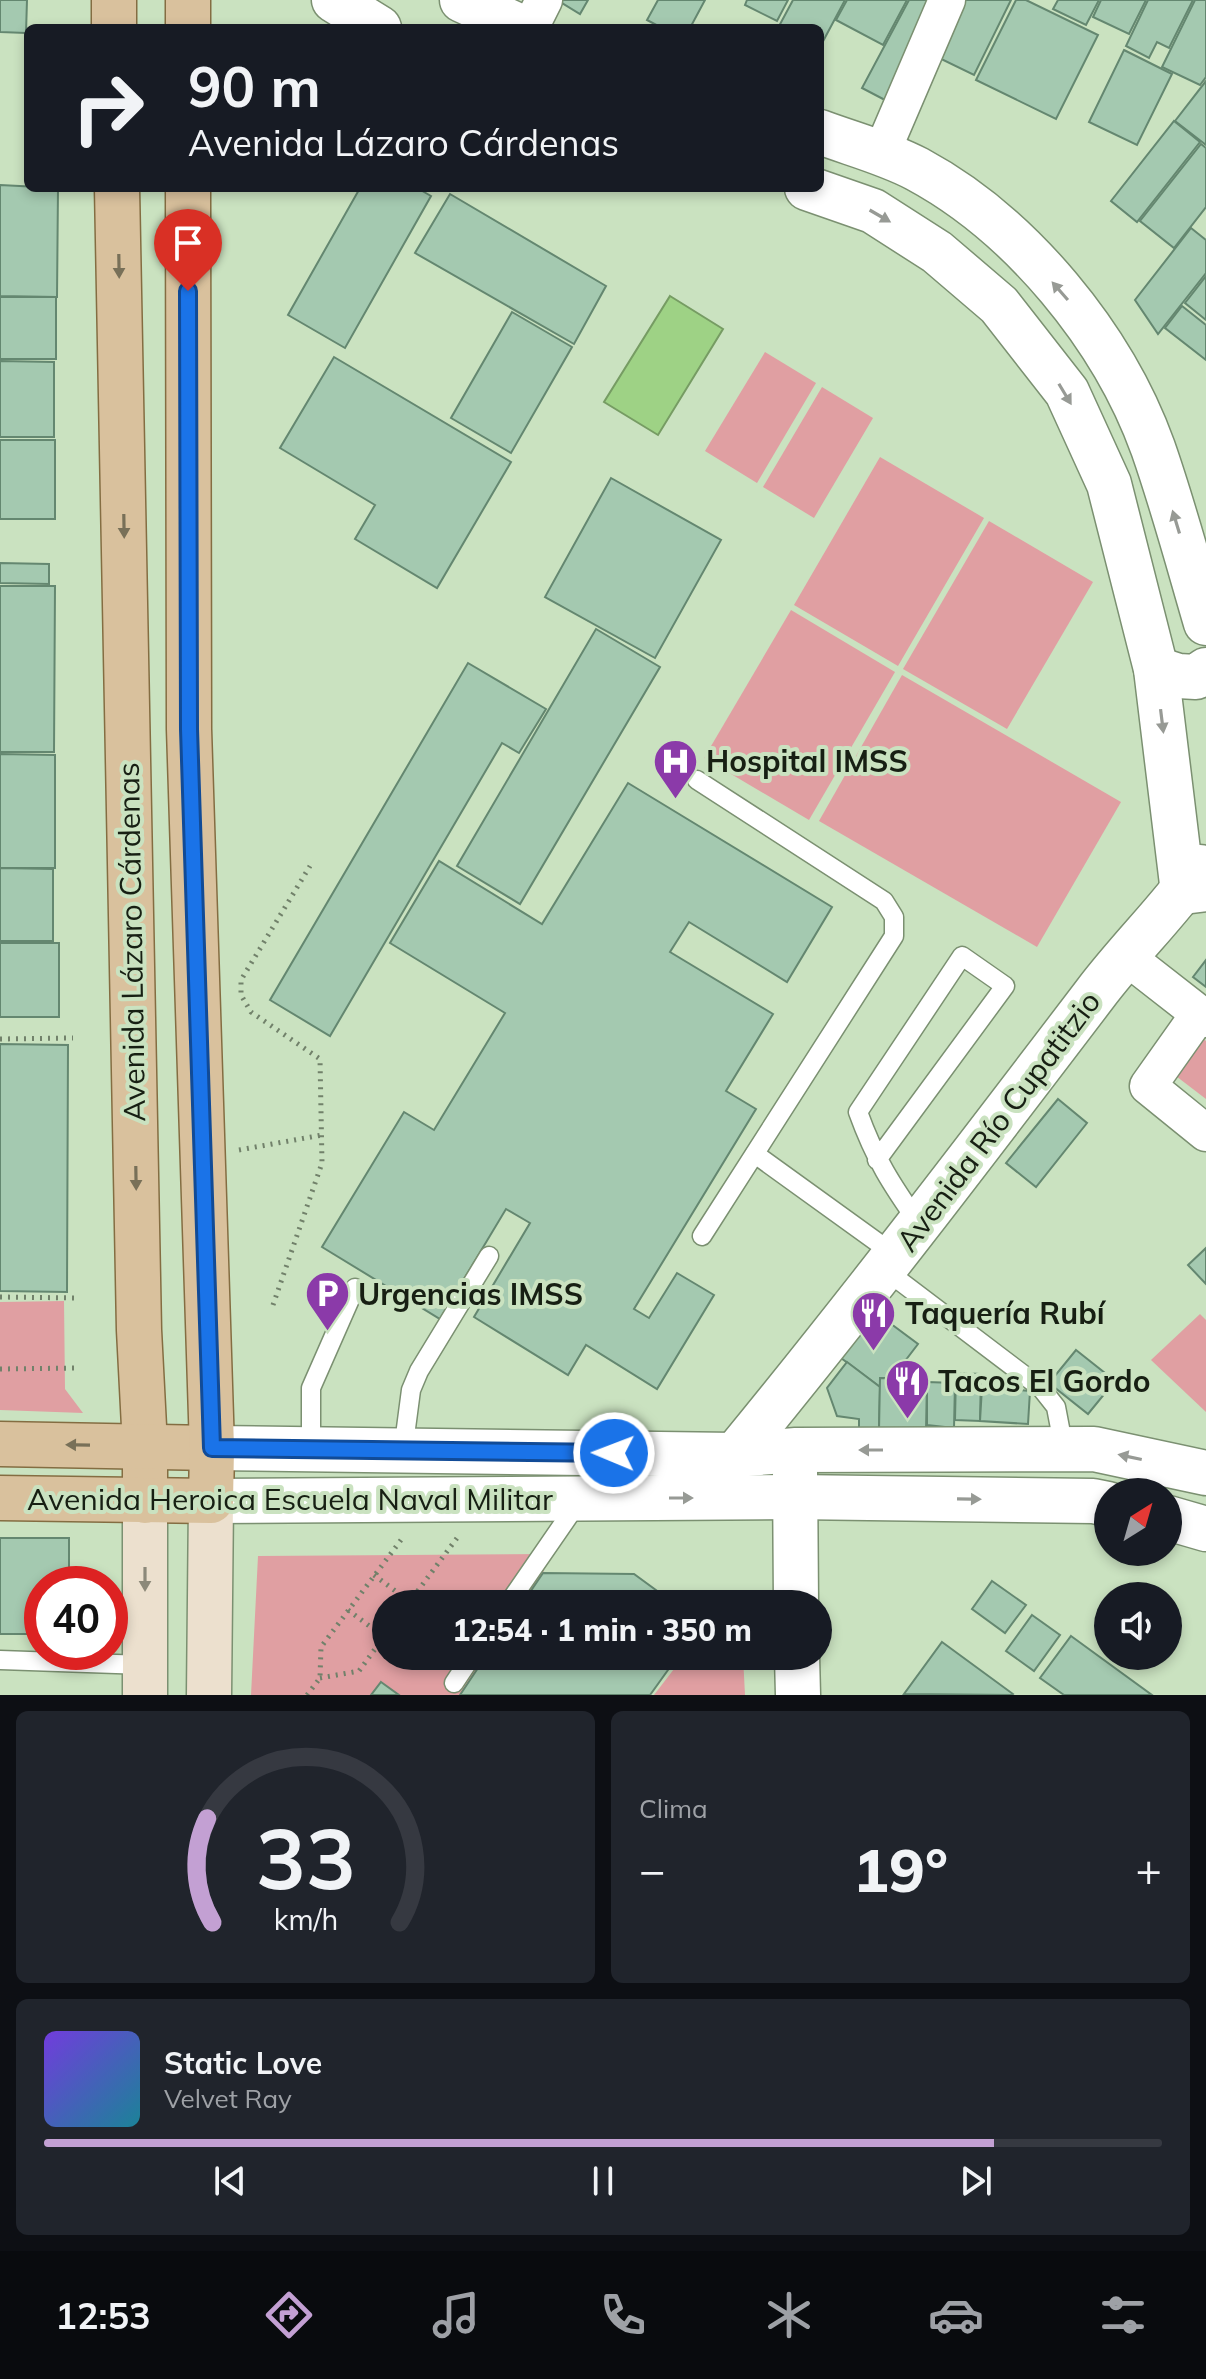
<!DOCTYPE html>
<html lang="es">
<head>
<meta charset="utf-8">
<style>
  body { margin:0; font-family:Mulish,sans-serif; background:#20242c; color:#f1f3f6; height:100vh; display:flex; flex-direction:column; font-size:30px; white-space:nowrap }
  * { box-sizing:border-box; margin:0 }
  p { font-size:26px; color:#9ea1a6 }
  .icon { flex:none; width:44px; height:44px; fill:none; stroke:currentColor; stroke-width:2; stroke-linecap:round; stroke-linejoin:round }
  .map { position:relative; height:1695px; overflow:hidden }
  .sheet { display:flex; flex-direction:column; gap:16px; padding:16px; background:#0d0f14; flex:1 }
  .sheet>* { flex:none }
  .top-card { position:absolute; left:24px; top:24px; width:800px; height:168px; border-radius:12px; box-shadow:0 4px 12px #0003; background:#171b24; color:#f1f3f6; overflow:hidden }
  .needle { width:52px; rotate:37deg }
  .buttons { position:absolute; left:1094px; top:1478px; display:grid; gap:16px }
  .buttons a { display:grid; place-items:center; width:88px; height:88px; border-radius:50%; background:#171b24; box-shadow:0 4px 12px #0003; font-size:40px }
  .speed { position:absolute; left:24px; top:1566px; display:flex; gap:16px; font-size:40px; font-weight:700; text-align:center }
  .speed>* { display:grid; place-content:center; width:104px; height:104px; border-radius:50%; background:#171b24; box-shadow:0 4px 12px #0003; line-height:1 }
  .speed .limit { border:12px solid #d22; background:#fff; color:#111 }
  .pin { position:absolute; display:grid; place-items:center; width:68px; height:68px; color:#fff; margin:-82px -34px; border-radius:50% 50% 50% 0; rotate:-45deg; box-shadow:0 0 8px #0007 }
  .pin .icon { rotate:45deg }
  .me { position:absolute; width:88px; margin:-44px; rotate:271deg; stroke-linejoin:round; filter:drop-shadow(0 0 6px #0008) }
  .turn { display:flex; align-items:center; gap:28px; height:168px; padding:0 32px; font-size:36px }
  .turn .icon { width:104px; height:104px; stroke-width:2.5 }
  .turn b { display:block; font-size:56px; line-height:68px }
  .big { font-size:60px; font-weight:800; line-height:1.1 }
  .sheet .tile { flex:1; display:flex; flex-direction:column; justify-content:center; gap:12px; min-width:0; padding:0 28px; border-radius:12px; background:#20242c }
  .sheet .dial { align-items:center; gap:0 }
  .dial svg { height:208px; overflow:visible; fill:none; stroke:#363941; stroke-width:7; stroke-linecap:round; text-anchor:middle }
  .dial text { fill:#f1f3f6; stroke:none }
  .song { display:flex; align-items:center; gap:24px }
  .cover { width:96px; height:96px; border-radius:12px; background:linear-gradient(135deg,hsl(260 70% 55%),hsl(190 70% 35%)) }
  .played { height:8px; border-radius:4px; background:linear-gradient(90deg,#c3a0d3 85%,#363941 85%) }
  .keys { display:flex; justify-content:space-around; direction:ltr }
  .heat { display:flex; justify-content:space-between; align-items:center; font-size:44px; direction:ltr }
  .sheet .tiles { flex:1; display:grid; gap:16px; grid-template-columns:1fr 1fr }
  .tile:last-child { grid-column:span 2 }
  .trip { position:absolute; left:372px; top:1590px; width:460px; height:80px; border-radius:40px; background:#171b24; box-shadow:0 4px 12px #0003; font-weight:800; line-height:80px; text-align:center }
  .tabs { display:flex; height:128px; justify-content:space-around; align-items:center; background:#090b0e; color:#9ea1a6 }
  .tabs .icon { width:56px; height:56px }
  .tabs .active { color:#c3a0d3 }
  .tabs b { font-size:36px; color:#f1f3f6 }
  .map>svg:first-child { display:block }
</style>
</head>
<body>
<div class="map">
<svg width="1206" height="1695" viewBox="0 0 1206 1695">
  <rect width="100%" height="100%" fill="#cae2c0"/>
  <g fill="#e09fa2">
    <path d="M765,352L816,383L757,483L705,451Z"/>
    <path d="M822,387L873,418L814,518L763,487Z"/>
    <path d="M880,457L984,518L898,666L794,605Z"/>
    <path d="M989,521L1093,582L1007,729L903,669Z"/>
    <path d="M791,610L895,672L809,820L704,758Z"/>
    <path d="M902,675L1121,802L1037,947L819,821Z"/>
    <path d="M1200,1036L1206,1041V1099L1172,1073Z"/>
    <path d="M64,1301L65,1389L83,1413L0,1410V1302Z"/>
    <path d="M1200,1314L1206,1320V1412L1151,1360Z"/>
    <path d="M549,1554L543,1573L522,1604H386V1656H486L460,1695H251L258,1556Z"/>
    <path d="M684,1656H743L745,1695H654Z"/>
  </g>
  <path fill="#9ed285" stroke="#769c63" stroke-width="2" d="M670,296L723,329L658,435L604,402Z"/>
  <g fill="#a4c9b0" stroke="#648770" stroke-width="2">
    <path d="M0,0H27L26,33L0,32Z"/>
    <path d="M557,0H588L580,14Z"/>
    <path d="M658,0H705L690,28H662L647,20Z"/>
    <path d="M747,0H788L777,21L745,5Z"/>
    <path d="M793,0H845L820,47V28H778Z"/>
    <path d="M847,0H907L883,45L836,20Z"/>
    <path d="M909,0H929L885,100L862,88Z"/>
    <path d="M960,0H1011L974,75L933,55Z"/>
    <path d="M1016,0H1026L1098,35L1056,119L976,80Z"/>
    <path d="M1058,0H1099L1086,25L1053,9Z"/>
    <path d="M1101,0H1146L1129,34L1093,17Z"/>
    <path d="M1148,0H1193L1169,48L1157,42L1149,58L1126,46Z"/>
    <path d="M1195,0H1206V77L1200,85L1162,67Z"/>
    <path d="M1124,50L1172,74L1137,145L1089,122Z"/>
    <path d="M1206,81V145L1175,121Z"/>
    <path d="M1174,121L1200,142L1137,222L1111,201Z"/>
    <path d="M1201,144L1206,148V207L1174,248L1140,221Z"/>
    <path d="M0,185L58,188L57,297L0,296Z"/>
    <path d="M360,188H417L431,196L345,348L288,315Z"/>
    <path d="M450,194L606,286L574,344L415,253Z"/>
    <path d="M1191,228L1206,240V273L1158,334L1135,300Z"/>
    <path d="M1206,276V320L1185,303Z"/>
    <rect x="0" y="297" width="56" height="62"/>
    <path d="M1182,306L1206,325V360L1165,328Z"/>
    <path d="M512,312L572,347L511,453L451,418Z"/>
    <path d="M334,357L511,462L437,588L355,539L375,505L280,448Z"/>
    <path d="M0,361L54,362V437H0Z"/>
    <rect x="0" y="440" width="55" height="79"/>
    <path d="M611,478L721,540L655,658L545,597Z"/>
    <path d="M0,563L49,564V584L0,583Z"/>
    <path d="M0,586H55L54,752H0Z"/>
    <path d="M596,629L660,667L520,904L457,866Z"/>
    <path d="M468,663L546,709L519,753L502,743L330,1036L270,1000Z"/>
    <path d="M0,754L55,755V868H0Z"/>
    <path d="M628,783L832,907L787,982L689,922L670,952L773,1014L726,1091L756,1109L634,1309L649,1318L677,1273L714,1295L657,1389L586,1345L568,1375L474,1317L530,1223L506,1209L440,1319L322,1247L404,1112L434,1130L505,1013L390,943L439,861L542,924Z"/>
    <path d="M0,868L53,869V941H0Z"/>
    <rect x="0" y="943" width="59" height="74"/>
    <path d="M1206,960V987L1193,977Z"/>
    <path d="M0,1044L68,1045L67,1292L0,1291Z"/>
    <path d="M1058,1099L1087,1123L1036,1187L1006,1163Z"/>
    <path d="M1206,1248V1284L1188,1265Z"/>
    <path d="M871,1309L918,1344L892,1378H880V1387L837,1355Z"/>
    <path d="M1076,1350L1115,1381L1088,1414L1049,1383Z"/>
    <path d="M847,1362L880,1387L879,1430L859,1428V1419L837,1416L827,1388Z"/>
    <path d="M956,1373L981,1374L980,1421L955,1420Z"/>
    <path d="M880,1378L927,1379L926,1431L879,1430Z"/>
    <path d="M927,1382L955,1383L954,1428L927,1425Z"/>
    <path d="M982,1387L1030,1391L1028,1424L980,1421Z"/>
    <path d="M0,1538H69V1584H42V1634H0Z"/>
    <path d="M543,1573L634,1574L675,1604H522Z"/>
    <path d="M992,1581L1026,1605L1005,1633L972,1609Z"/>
    <path d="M1032,1615L1060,1635L1034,1671L1006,1651Z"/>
    <path d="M1071,1636L1152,1695H1064L1040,1678Z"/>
    <path d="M942,1642L1013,1694L1012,1695L904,1694Z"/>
    <path d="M486,1656H678L650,1695H460Z"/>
    <path d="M381,1682L399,1695H371Z"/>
  </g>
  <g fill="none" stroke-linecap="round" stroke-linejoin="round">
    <defs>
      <g id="service">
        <path d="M697,780L884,901L894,917V936L702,1236"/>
        <path d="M755,1154L895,1255"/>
        <path d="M877,1160L1005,986L962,956L858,1112C875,1159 891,1184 920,1225"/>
        <path d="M884,1269L1041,1388L1056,1407L1064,1449"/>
        <path d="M311,1450V1388L355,1288"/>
        <path d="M403,1451L411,1390L419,1371L489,1256"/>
        <path d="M508,1604L579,1501"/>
        <path d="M0,1660L145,1665"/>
        <path d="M454,1683L472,1656"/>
      </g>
      <g id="minor">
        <path d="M530,28L544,0"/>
        <path d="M881,154L947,0"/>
        <path d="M1124,955L1206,1019"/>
        <path d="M1199,1014L1148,1086L1206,1133"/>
      </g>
      <g id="tertiary">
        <path d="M334,0L379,28"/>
        <path d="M462,0L523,28"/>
        <path d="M820,132C852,144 887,153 917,169C1021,225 1113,337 1153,448C1173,505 1189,565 1206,623"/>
        <path d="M807,188L873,211L937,252L999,305L1067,392L1109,484L1156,669L1183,892L1206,889"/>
        <path d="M1156,669L1178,676L1196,677L1206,670"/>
        <path d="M212,1448L735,1455L796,1450L1094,1449L1206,1473"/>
        <path d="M735,1455C859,1304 977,1149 1095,994C1128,950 1168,912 1200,867"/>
        <path d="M795,1470L796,1604"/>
        <path d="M211,1501L794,1497L1093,1501L1108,1504"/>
        <path d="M1168,1518L1206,1529"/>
        <path d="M797,1656L798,1695"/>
      </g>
      <g id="secondary">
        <path d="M145,1695V1501"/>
        <path d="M209,1695L211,1501"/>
      </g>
      <g id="primary">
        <path d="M114,0V28"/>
        <path d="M188,0V28"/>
        <path d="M117,188L139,1330L145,1446V1501"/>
        <path d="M0,1444L212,1448"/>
        <path d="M0,1498L211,1501L212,1448L189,729L188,188"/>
      </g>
    </defs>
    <use href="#service" stroke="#7b9071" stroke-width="21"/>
    <use href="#minor" stroke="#7b9071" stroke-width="39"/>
    <use href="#tertiary" stroke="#7b9071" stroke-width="47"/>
    <use href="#secondary" stroke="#7b9071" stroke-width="47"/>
    <use href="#primary" stroke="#846d42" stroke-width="47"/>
    <g stroke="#71816a" stroke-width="5" stroke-dasharray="2 6" stroke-linecap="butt">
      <path d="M0,1039L73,1038"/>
      <path d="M239,1150L322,1135"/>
      <path d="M0,1297L77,1298"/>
      <path d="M273,1305L322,1163L320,1059L251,1012L241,995V980L310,866"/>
      <path d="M0,1369L78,1368"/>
      <path d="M374,1575L410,1602"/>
      <path d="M408,1604L460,1534"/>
      <path d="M348,1610L384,1637"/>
      <path d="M320,1678L359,1671L386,1634"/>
      <path d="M307,1695L320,1678L321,1647L404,1536"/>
    </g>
    <use href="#service" stroke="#fff" stroke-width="18"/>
    <use href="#minor" stroke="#fff" stroke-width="36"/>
    <use href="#tertiary" stroke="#fff" stroke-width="44"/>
    <use href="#secondary" stroke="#ece0ce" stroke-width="44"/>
    <use href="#primary" stroke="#d9c19d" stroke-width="44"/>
  </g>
  <defs><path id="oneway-solid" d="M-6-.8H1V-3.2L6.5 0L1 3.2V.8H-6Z" transform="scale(2)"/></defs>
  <g fill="#979a95">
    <use href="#oneway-solid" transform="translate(880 216) rotate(30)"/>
    <use href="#oneway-solid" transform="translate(1060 291) rotate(-131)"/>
    <use href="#oneway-solid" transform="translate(1065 394) rotate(59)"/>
    <use href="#oneway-solid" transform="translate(1176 522) rotate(-107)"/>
    <use href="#oneway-solid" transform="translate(1162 721) rotate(83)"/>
    <use href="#oneway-solid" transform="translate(871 1450) rotate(180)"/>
    <use href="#oneway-solid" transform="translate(1130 1457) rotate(-168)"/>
    <use href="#oneway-solid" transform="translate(681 1498)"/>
    <use href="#oneway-solid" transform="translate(969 1499) rotate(1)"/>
  </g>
  <g fill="#787058">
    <use href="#oneway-solid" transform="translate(119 266) rotate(89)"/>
    <use href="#oneway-solid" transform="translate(124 526) rotate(89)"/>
    <use href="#oneway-solid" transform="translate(136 1178) rotate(89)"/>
    <use href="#oneway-solid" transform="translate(78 1445) rotate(-179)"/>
  </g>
  <use fill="#8c897a" href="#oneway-solid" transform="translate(145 1579) rotate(90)"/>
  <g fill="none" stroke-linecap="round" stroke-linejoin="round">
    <defs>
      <path id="route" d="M188,291L189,729L212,1448L614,1453"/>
    </defs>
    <use href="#route" stroke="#114b97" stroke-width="20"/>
    <use href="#route" stroke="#1a73e8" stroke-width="14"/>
  </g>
  <defs>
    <symbol id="hospital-pin" viewBox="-11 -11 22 30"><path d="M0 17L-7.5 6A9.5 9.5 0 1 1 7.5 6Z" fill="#8b3aa9" stroke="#cae2c0"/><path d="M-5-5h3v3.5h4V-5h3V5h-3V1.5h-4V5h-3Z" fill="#fff"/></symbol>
    <symbol id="parking-pin" viewBox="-11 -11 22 30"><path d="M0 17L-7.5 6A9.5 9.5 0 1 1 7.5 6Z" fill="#8b3aa9" stroke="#cae2c0"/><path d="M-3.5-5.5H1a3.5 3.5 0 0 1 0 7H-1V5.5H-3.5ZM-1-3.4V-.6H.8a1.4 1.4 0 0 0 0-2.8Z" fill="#fff"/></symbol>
    <symbol id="restaurant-pin" viewBox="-11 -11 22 30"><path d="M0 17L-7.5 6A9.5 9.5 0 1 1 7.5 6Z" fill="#8b3aa9" stroke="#cae2c0"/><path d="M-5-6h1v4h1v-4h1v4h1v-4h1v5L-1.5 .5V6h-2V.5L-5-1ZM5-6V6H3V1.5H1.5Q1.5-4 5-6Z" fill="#fff"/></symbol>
  </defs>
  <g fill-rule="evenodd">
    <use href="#hospital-pin" x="650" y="736" width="51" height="69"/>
    <use href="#parking-pin" x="302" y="1268" width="51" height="69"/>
    <use href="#restaurant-pin" x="848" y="1288" width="51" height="69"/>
    <use href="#restaurant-pin" x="882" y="1356" width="51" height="69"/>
  </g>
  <g text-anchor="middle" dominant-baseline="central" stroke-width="8" stroke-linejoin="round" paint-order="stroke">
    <g font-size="30" font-weight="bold" fill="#171f13" stroke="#cae2c0" text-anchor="start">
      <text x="706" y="761">Hospital IMSS</text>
      <text x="358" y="1294">Urgencias IMSS</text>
      <text x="905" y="1313">Taquería Rubí</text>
      <text x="938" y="1381">Tacos El Gordo</text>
    </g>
    <g font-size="30" fill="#171f13" stroke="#cae2c0">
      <text transform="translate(131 942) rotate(-91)">Avenida Lázaro Cárdenas</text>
      <text transform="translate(998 1121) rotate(-53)">Avenida Río Cupatitzio</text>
      <text x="290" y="1499">Avenida Heroica Escuela Naval Militar</text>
    </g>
  </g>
</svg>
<div class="buttons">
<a><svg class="needle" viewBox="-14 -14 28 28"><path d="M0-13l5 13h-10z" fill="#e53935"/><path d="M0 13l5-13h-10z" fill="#9ea1a6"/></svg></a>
<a><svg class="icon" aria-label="sound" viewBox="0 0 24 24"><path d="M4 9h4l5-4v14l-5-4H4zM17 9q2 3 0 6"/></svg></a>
</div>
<div class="speed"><div class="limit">40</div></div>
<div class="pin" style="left:188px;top:291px;background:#d93025"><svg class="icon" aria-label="arrive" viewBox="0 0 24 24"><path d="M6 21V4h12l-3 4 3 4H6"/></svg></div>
<svg class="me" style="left:614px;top:1453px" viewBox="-20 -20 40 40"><circle r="17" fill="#1a73e8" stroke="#fff" stroke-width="3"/><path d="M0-11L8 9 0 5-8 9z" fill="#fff"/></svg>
<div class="trip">12:54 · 1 min · 350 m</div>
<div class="top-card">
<div class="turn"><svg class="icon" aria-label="right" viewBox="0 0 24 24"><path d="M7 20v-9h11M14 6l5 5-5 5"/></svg><div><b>90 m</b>Avenida Lázaro Cárdenas</div></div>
</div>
</div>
<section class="sheet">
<div class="tiles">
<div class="tile dial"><svg viewBox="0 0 100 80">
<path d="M14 69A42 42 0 1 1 86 69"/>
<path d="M14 69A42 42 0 0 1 12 29" stroke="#c3a0d3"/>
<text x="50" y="56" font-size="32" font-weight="700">33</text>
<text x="50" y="72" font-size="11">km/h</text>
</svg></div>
<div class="tile"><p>Clima</p>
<div class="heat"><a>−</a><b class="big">19°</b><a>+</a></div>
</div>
<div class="tile">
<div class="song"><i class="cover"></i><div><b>Static Love</b><p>Velvet Ray</p></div></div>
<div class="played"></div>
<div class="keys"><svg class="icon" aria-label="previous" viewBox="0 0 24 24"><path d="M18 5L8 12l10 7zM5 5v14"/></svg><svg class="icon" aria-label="pause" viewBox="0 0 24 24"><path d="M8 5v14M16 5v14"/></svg><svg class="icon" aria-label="next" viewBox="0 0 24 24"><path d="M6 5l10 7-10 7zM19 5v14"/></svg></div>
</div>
</div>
</section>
<nav class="tabs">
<b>12:53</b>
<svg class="icon active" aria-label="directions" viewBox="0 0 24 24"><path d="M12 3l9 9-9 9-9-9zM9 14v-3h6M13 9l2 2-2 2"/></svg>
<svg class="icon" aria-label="music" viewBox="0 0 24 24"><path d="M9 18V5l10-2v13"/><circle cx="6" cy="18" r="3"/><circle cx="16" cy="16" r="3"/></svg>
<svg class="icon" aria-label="phone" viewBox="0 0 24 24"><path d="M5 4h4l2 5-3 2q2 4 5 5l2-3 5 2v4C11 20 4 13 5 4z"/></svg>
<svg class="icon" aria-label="climate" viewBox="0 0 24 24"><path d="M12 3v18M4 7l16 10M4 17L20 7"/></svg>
<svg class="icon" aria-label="car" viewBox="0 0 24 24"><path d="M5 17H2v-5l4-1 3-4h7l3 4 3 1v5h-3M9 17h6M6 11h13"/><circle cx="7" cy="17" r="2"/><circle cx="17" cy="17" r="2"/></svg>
<svg class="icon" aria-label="filters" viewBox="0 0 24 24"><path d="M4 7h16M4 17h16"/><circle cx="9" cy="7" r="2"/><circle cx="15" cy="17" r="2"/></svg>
</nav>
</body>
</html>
